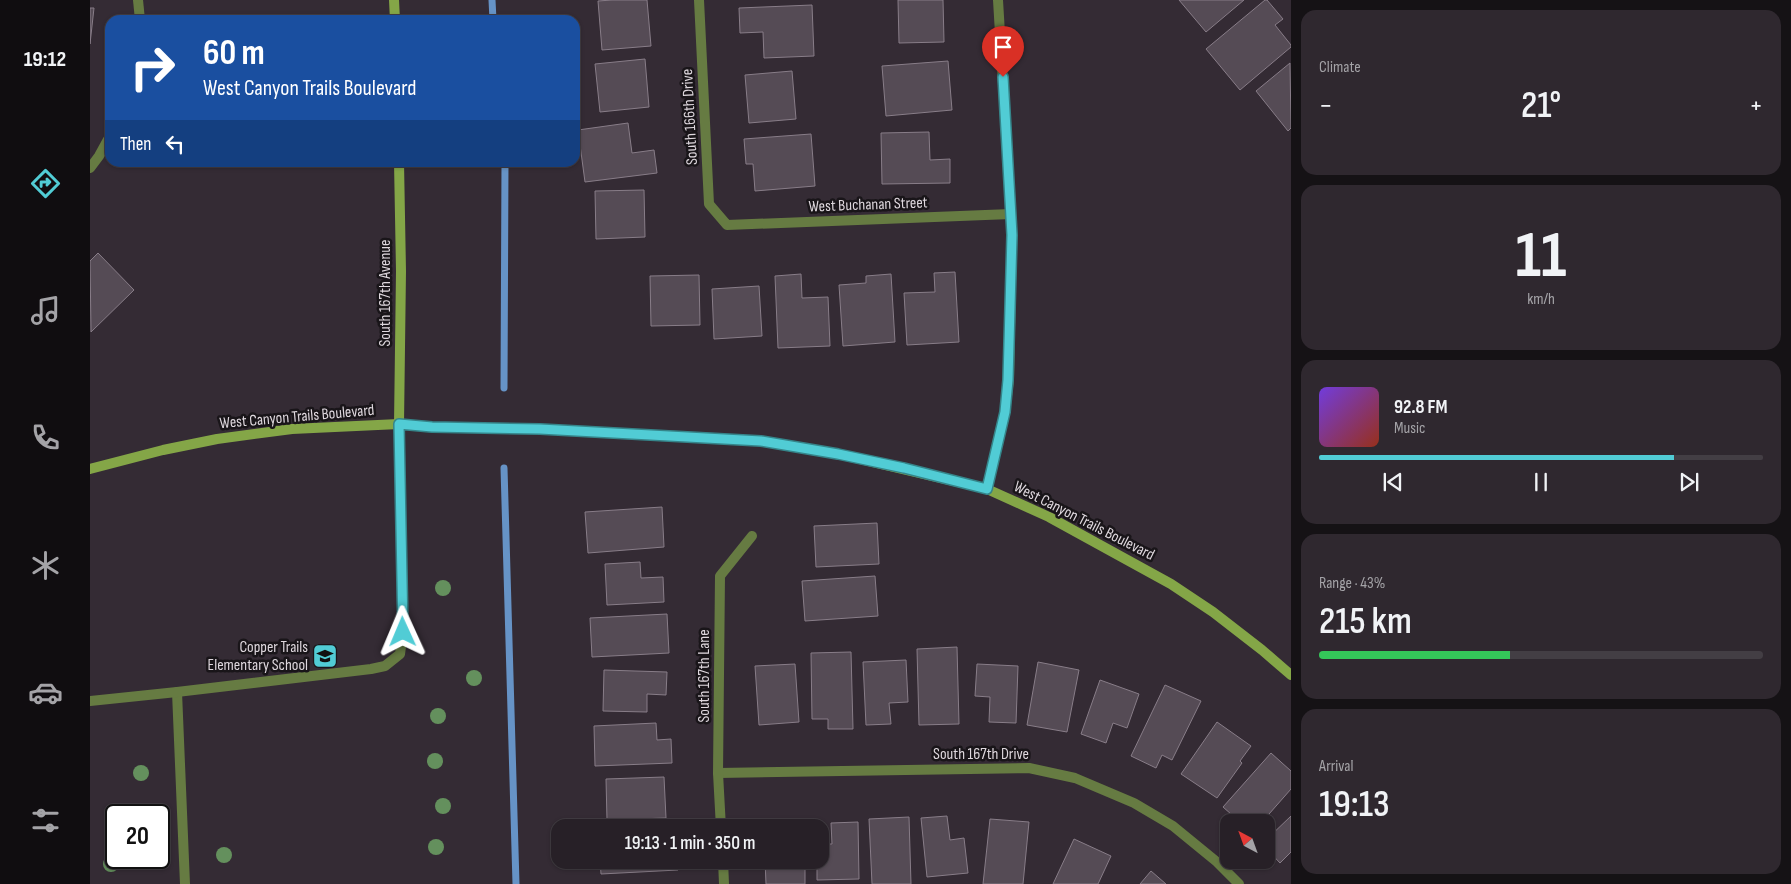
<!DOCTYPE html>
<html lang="en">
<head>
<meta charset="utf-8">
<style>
  body { margin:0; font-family:"Sofia Sans Condensed",sans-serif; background:#2f282f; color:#f1f3f6; height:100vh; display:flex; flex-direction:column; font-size:19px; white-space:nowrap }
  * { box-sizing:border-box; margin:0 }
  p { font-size:16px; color:#a4a3a7 }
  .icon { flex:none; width:28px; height:28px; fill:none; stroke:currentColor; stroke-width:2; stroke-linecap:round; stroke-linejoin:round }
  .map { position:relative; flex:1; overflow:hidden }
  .sheet { display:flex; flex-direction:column; gap:10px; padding:10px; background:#151215; width:500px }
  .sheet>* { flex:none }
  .hud { position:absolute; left:15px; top:15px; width:475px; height:152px; border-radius:15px; box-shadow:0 1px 4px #0004,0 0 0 1px #433e44; background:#1a4fa0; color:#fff; overflow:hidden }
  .needle { width:32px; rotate:319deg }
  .tools { position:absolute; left:1130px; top:814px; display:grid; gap:10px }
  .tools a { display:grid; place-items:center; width:55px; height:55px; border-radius:10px; background:#272027; box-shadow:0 1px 4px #0004,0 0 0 1px #433e44; font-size:25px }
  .speed { position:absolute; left:15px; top:804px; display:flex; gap:10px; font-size:25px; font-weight:700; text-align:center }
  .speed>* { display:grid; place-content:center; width:65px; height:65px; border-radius:50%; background:#272027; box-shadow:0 1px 4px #0004,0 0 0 1px #433e44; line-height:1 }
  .speed .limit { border:2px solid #111; border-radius:8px; background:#fff; color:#111 }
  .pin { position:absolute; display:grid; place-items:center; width:42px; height:42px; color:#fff; margin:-51px -21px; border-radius:50% 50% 50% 0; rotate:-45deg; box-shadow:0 0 5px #0007 }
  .pin .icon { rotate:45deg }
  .me { position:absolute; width:55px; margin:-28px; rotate:359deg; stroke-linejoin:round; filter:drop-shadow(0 0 4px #0008) }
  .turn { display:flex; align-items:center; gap:18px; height:105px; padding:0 15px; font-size:22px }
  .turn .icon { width:65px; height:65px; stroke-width:2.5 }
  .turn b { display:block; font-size:35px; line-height:42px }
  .then { display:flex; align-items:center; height:48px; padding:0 15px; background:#0003; gap:10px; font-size:19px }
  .big { font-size:38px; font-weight:600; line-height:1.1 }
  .sheet .tile { flex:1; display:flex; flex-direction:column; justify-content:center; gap:8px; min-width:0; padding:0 18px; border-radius:15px; background:#2f282f }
  .sheet .dial { align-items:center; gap:0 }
  .dial b { font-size:65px; line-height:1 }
  .song { display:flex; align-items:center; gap:15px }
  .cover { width:60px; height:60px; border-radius:8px; background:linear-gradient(135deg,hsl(260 70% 55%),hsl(10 70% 35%)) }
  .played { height:5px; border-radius:2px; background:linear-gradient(90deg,#51ccd5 80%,#433e44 80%) }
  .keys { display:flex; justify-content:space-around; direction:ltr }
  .heat { display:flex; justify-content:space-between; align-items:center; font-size:28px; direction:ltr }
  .charge { height:8px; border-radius:4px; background:linear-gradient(90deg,#34c759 43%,#433e44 0) }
  .trip { position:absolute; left:461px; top:819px; width:278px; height:50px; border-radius:15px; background:#272027; box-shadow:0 1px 4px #0004,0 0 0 1px #433e44; font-weight:600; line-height:50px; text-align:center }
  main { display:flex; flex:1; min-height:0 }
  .dock { display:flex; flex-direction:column; width:90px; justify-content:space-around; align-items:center; background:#100d10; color:#a4a3a7 }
  .dock .icon { width:35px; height:35px }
  .dock .active { color:#51ccd5 }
  .dock b { font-size:22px; color:#f1f3f6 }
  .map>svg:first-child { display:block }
</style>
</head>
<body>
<main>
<nav class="dock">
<b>19:12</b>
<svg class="icon active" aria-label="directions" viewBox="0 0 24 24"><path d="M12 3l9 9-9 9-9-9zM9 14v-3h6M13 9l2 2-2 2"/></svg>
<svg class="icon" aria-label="music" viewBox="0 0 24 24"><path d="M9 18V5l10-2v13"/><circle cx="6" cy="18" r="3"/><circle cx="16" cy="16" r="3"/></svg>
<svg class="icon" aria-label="phone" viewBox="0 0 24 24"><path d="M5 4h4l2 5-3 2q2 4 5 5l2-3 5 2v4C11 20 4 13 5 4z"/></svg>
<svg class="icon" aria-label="climate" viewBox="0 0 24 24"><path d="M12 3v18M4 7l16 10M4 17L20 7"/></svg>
<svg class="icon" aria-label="car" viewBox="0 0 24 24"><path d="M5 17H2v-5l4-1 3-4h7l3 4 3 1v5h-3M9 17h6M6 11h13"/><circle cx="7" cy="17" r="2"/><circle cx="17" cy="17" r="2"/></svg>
<svg class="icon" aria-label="filters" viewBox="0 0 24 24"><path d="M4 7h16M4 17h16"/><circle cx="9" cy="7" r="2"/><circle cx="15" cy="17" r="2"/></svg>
</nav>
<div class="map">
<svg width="1201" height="884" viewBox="0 0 1201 884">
  <rect width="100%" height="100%" fill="#342b34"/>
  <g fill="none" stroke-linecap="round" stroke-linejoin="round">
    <g stroke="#6693c6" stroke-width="7">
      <path d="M402,0L403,20"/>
      <path d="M414,388L415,162"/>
      <path d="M414,468L426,884"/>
    </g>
  </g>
  <g fill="#554b55" stroke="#887d88">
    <path d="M522,0H557L561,46L512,50L508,1Z"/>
    <path d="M808,0H853L854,42L809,43Z"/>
    <path d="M1089,0H1154L1116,32Z"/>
    <path d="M1175,0H1177L1193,19L1185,25L1201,45V47L1150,90L1116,49Z"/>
    <path d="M722,5L724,56L674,58L673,32L650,33L649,8Z"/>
    <path d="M0,8H4L0,44Z"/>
    <path d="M555,59L559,107L510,112L505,64Z"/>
    <path d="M858,61L862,110L796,116L792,66Z"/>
    <path d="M1200,63L1201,128L1198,131L1166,91Z"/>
    <path d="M702,71L706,119L659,123L655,75Z"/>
    <path d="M538,123L542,153L564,150L567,173L495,182L488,130Z"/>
    <path d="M839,132L840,160L860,159V183L792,184L791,133Z"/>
    <path d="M721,134L725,186L665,191L663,164H656L654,139Z"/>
    <path d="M554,190L555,237L506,239L505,191Z"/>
    <path d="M8,253L44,290L1,332L0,261Z"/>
    <path d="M865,272L869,342L817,345L814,293L845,292L844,273Z"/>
    <path d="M711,274L712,298L738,297L740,346L688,348L685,276Z"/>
    <path d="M801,274L805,342L753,346L749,285L776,283V276Z"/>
    <path d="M609,275L610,325L561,326L560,276Z"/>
    <path d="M669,286L672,336L624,339L622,289Z"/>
    <path d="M572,507L574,547L498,553L495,512Z"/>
    <path d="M787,523L789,564L726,567L724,526Z"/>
    <path d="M550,562L551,578L573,577L574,602L517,605L515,564Z"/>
    <path d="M785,576L788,616L715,621L712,581Z"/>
    <path d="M577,614L579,653L502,657L500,618Z"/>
    <path d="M867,647L869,724L829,725L827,649Z"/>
    <path d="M761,652L763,729H738V719H722L721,653Z"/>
    <path d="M816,660L818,702L799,703L801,724L776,725L773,662Z"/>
    <path d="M948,662L989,670L977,732L937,725Z"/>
    <path d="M705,664L709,722L669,725L665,666Z"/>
    <path d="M887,664L928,666L926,723L899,722L900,697L885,696Z"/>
    <path d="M514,670L577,672L576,695L557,694V712L513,711Z"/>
    <path d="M1010,680L1049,694L1037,728L1023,723L1016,743L991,734Z"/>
    <path d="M1075,685L1111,701L1082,760L1072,755L1066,768L1041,756Z"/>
    <path d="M1127,722L1161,746L1150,761L1152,763L1127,798L1091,774Z"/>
    <path d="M566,723L567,740L581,739L582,763L505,766L504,726Z"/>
    <path d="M1181,753L1201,771V789L1172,822H1150L1133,807Z"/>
    <path d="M574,777L576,818L517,820L516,779Z"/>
    <path d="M857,816L860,840L874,838L878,873L837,877L831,818Z"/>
    <path d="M1201,816V852L1190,863L1176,848V840Z"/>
    <path d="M819,817L821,884H782L779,819Z"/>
    <path d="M900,819L939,822L933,884H893Z"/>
    <path d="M768,822L769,879L727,880V860H730V844H742L741,823Z"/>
    <path d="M713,824V828H674V825Z"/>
    <path d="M984,839L1021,856L1008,884H963Z"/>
    <path d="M510,860H587L588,870L511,874Z"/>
    <path d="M675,860H715V884H676Z"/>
    <path d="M1061,871L1076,884H1050Z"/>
  </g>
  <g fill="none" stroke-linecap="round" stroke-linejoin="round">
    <g stroke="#667b42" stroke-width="10">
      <path d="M87,692L95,884"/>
      <path d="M0,701L87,692L281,669L295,666L310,654L313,632L309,424"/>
    </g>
    <g stroke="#667b42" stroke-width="10">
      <path d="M48,0L50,20"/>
      <path d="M609,0L619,204L637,225L921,214"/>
      <path d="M0,168L9,156L20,136"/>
      <path d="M897,489L915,412L919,380L922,235L908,0"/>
      <path d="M628,773L939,768L985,778L1044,803L1083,826L1127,862L1149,884"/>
      <path d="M631,828L628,773L630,576L662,536"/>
      <path d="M633,860L634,884"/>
    </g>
    <g stroke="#84a647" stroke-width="10">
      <path d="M304,0L305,20"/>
      <path d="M309,424L311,271L309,162"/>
      <path d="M0,469L73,450L127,439L202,429L309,424L342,427L450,429L671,441L748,454L897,489L959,517L1081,584L1123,612L1172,650L1201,675"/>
    </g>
  </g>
  <g fill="#64905d">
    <circle cx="353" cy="588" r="8"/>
    <circle cx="384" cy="678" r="8"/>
    <circle cx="348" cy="716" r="8"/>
    <circle cx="345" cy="761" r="8"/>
    <circle cx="51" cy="773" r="8"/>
    <circle cx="353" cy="806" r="8"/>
    <circle cx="346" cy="847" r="8"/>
    <circle cx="134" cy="855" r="8"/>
    <circle cx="21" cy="864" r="8"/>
  </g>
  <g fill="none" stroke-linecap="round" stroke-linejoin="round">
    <defs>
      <path id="route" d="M313,632L309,424L342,427L450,429L671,441L748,454L814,468L897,489L915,412L918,380L922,235L913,77"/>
    </defs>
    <use href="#route" stroke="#35858a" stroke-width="12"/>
    <use href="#route" stroke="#51ccd5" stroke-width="9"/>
  </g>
  <defs>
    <symbol id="school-square" viewBox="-11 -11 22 22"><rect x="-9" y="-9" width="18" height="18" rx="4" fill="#51ccd5" stroke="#191519"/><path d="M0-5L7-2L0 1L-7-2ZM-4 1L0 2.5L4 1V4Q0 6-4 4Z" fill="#111"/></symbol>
  </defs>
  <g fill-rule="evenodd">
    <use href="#school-square" x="221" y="642" width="28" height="28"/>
  </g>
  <g text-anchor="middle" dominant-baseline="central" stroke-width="5" stroke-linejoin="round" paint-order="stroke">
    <g font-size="16" fill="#dfd8de" stroke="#191519">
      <text transform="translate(600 117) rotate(-93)">South 166th Drive</text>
      <text transform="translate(778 205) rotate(-2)">West Buchanan Street</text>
      <text transform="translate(295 293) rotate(-90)">South 167th Avenue</text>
      <text transform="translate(207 417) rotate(-5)">West Canyon Trails Boulevard</text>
      <text transform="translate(994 521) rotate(27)">West Canyon Trails Boulevard</text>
      <text transform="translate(614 676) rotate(-90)">South 167th Lane</text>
      <text x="891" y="754">South 167th Drive</text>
    </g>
    <g font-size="16" fill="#dfd8de" stroke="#191519" text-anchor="end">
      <text x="218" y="647">Copper Trails<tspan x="218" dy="18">Elementary School</tspan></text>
    </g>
  </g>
</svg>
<div class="tools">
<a><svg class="needle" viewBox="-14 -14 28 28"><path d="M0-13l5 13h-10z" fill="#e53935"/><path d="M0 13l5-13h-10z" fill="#a4a3a7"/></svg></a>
</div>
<div class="speed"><div class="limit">20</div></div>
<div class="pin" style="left:913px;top:77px;background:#d93025"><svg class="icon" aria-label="arrive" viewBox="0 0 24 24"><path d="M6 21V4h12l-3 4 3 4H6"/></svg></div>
<svg class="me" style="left:313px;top:632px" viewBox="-20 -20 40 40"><path d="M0-17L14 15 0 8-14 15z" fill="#51ccd5" stroke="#fff" stroke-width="4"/></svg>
<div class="trip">19:13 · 1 min · 350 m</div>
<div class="hud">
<div class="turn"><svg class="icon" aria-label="right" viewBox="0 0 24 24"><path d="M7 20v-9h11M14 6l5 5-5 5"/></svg><div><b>60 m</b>West Canyon Trails Boulevard</div></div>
<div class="then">Then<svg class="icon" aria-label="left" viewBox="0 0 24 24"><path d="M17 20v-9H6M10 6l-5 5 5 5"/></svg></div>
</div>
</div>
<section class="sheet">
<div class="tile"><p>Climate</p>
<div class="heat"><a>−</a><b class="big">21°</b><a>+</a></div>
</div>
<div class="tile dial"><b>11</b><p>km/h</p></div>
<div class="tile">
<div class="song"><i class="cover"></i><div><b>92.8 FM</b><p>Music</p></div></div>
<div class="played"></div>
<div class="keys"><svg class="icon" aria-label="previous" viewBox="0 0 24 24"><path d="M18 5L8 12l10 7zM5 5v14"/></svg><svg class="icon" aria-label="pause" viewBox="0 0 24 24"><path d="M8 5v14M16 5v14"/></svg><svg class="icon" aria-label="next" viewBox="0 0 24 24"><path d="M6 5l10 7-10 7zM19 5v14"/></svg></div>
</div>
<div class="tile"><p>Range · 43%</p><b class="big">215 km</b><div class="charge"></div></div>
<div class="tile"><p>Arrival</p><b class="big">19:13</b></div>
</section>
</main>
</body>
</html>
